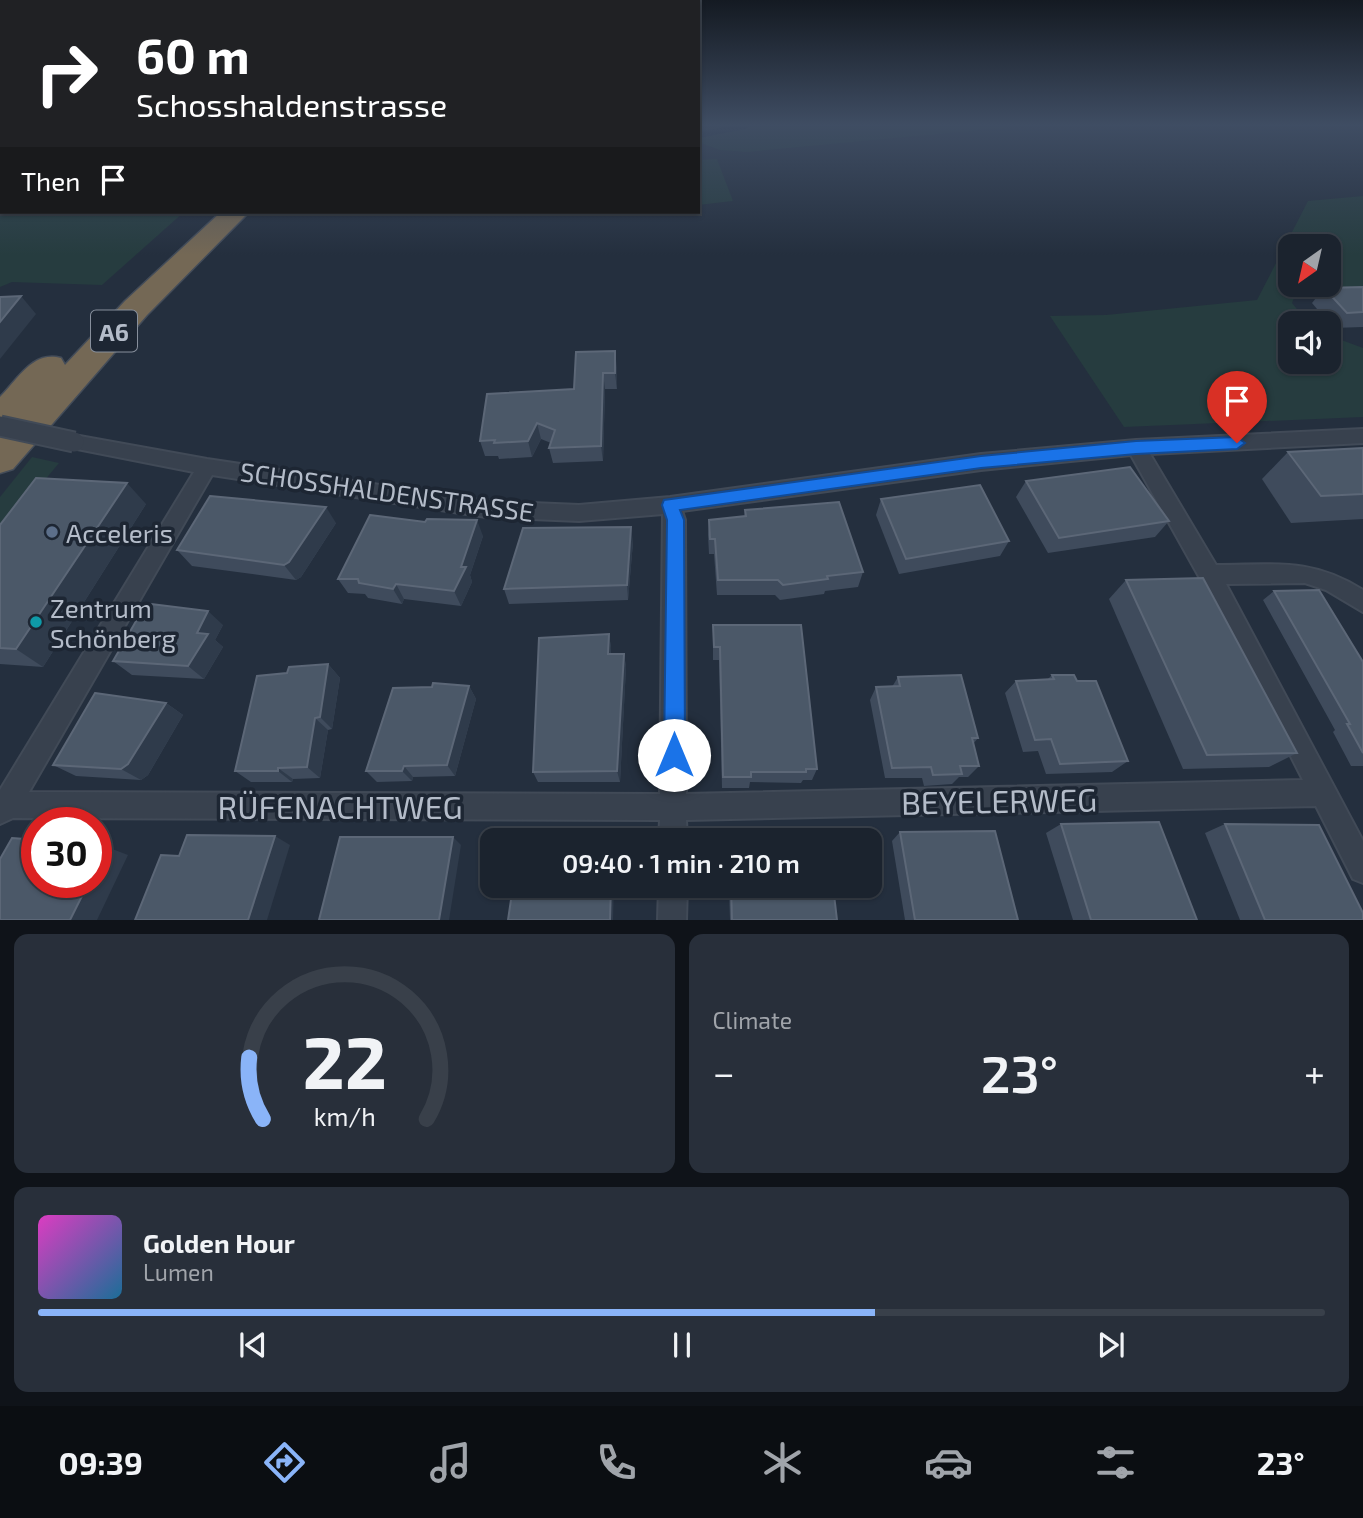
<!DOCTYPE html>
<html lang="en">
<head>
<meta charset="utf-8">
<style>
  body { margin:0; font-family:"Exo 2",sans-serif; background:#282f3a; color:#f1f3f6; height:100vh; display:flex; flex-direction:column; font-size:26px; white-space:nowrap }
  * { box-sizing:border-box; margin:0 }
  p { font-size:23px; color:#a0a4aa }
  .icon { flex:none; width:38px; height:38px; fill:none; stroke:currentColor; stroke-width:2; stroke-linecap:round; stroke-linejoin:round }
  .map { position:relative; height:920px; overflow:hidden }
  .drawer { display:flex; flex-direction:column; gap:14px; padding:14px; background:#0f1319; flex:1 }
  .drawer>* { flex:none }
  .banner { position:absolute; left:0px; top:0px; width:700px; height:214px; box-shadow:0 2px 5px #0004,0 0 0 2px #39404a; background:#202124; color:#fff; overflow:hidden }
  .needle { width:46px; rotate:214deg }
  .fabs { position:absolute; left:1278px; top:234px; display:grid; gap:14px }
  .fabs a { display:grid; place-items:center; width:63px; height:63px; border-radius:14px; background:#1b232e; box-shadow:0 2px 5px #0004,0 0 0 2px #39404a; font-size:35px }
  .speed { position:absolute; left:21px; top:807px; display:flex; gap:14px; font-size:35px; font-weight:700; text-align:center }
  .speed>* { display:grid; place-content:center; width:91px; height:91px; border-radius:50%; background:#1b232e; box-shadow:0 2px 5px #0004,0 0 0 2px #39404a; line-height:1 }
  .speed .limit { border:10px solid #d22; background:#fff; color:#111 }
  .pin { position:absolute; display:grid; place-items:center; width:60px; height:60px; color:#fff; margin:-72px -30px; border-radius:50% 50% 50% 0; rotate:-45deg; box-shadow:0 0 7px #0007 }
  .pin .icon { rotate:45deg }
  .me { position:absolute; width:77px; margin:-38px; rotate:0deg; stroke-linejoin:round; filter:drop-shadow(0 0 5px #0008) }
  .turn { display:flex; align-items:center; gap:24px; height:147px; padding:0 21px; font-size:32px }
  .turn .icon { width:91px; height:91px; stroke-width:2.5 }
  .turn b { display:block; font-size:49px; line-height:60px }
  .then { display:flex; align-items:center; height:66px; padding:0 21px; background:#0003; gap:14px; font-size:26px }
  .big { font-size:52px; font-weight:600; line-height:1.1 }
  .drawer .widget { flex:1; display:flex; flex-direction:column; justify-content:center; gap:10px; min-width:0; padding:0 24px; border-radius:14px; background:#282f3a }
  .drawer .dial { align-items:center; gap:0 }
  .dial svg { height:182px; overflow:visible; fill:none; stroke:#39404a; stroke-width:7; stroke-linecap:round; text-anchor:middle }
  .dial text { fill:#f1f3f6; stroke:none }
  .song { display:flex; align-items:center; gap:21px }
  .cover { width:84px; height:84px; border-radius:10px; background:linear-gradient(135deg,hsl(310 70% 55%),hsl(200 70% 35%)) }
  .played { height:7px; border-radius:4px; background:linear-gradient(90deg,#8ab4f8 65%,#39404a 65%) }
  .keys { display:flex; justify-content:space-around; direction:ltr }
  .heat { display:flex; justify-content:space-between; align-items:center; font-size:38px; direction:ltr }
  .drawer .tiles { flex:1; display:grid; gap:14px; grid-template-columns:1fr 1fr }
  .widget:last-child { grid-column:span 2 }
  .trip { position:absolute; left:480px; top:828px; width:402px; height:70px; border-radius:14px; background:#1b232e; box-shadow:0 2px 5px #0004,0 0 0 2px #39404a; font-weight:600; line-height:70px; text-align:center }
  .dock { display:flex; height:112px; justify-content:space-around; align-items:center; background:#0b0e12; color:#a0a4aa }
  .dock .icon { width:49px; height:49px }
  .dock .current { color:#8ab4f8 }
  .dock b { font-size:32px; color:#f1f3f6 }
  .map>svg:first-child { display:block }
</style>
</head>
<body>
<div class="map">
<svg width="1363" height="920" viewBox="0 0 1363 920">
  <rect width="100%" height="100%" fill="#242f3e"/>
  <g fill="#263c3f">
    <path d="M0,126L2,212H184L102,285L12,282L0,287Z"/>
    <path d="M723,126H1022L747,152L720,150L698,142V130Z"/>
    <path d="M717,159L733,201L698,205V160Z"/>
    <path d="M1363,196V301L1339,303L1323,285H1328V247H1290V285H1299L1292,303L1309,324H1290V362H1328V335L1363,348V417L1124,427L1050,316L1106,315L1257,300L1308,201Z"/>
    <path d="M32,457L59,463L0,534V497Z"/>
  </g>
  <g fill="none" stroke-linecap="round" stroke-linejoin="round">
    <path stroke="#17263c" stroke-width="6" d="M698,135L745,126"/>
    <defs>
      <g id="minor">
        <path d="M1363,429V443L1150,454L1216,565C1274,565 1311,557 1363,590V612L1326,590L1305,583L1226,584L1363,841V883L1353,879L1316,806L686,820L687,840H659L660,820L13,818L0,824V790L194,472L67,447L65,442L67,437L74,435L207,459L486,501L579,505L670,497L981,454L1136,440ZM1131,455L1202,582L1303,780L686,794L685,520L682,511L981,470ZM212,475L486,517L579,521L663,514L660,794L29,792Z"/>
        <path d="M659,886H687L686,920H658Z"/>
      </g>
      <path id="motorway" d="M221,212H249L147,315L13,469L0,473V435L4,431L0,432V397C18,379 33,350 61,358L65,365L125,301Z"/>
    </defs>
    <use href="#minor" stroke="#414a57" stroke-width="4"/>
    <use href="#motorway" stroke="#434c59" stroke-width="3"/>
    <use href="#minor" fill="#38414e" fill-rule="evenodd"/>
    <use href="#motorway" fill="#746855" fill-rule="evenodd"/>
    <defs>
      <path id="minor-bridge" d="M0,426L74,442"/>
    </defs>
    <use href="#minor-bridge" stroke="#414a57" stroke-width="23" stroke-linecap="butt"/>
    <use href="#minor-bridge" stroke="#38414e" stroke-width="19"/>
  </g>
  <g fill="#3f4b5c">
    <path d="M2,157V184H0V159Z"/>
    <path d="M1363,287V327L1333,328L1312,303L1324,288Z"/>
    <path d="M615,351L617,389H605L603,461L553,463L549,448L551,443L541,439L532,457L499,459L498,456H485L480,441L574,389Z"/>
    <path d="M1363,448V519L1291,523L1262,479L1288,452Z"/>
    <path d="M1026,481L1169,521L1155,537L1048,553L1016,497Z"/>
    <path d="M881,499L1009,541L1000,556L899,574L876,515Z"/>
    <path d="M146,504L43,667L0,664V525Z"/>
    <path d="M745,510L863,572L858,587L825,591L824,594L780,600L775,595H717L714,554H709L708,535L709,520L744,516Z"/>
    <path d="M425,522L483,536L470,575L472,582L461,606L404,599L402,604L368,598L365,594L348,593L338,579Z"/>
    <path d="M336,523L301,577L296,580L192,566L177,550Z"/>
    <path d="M633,542L628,600L509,604L504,589Z"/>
    <path d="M1126,580L1297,753L1269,767L1183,769L1109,599Z"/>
    <path d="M1274,591L1363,662V766H1351L1333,732L1335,730L1263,600Z"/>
    <path d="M223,625L215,640L223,647L204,679L132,675L113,661Z"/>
    <path d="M713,625L817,769L812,780H803L801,783L750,782L749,788H722L719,660H713Z"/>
    <path d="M609,634L611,648V654H624L626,667L620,782H538L533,772Z"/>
    <path d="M328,664L340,678L332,729L328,730L320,778L293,779L292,782H251L235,771L287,673Z"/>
    <path d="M1052,675L1077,681L1128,761L1112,772L1046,774L1038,751L1023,752L1005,693L1016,681L1048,679Z"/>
    <path d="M898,677L978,738L973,744L979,766L968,777H959L952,784L924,786L922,778H885L870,700L876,687H892Z"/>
    <path d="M469,686L476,699L455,776L413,777L412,781L377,782L366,771Z"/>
    <path d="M166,703L183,715L148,775L141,780L76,776L53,765Z"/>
    <path d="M1061,824L1197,920H1073L1046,833Z"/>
    <path d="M1225,824L1363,920H1240L1205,833Z"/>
    <path d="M900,832L1018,920H905L892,841Z"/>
    <path d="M729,886H833L837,920H730Z"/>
  </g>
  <g fill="#2f3b4b">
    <path d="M21,296L36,314L0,359V322Z"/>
    <path d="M615,351L617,367V389L615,373Z"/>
    <path d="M603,373L605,389L603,461L601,446Z"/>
    <path d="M537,423L541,439L532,457L528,441Z"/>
    <path d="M127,483L146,504L43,667L16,649Z"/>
    <path d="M326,507L336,523L301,577L296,580L284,565Z"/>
    <path d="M477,520L483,536L470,575L472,582L461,606L454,591L461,567Z"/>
    <path d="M631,527L633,542L628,600L627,585Z"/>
    <path d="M396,584L404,599L402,604L393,589Z"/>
    <path d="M208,611L223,625L215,640L223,647L204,679L188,666L197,633Z"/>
    <path d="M609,634L611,648L610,668L608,654Z"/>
    <path d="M624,654L626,667L620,782L617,771Z"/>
    <path d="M328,664L340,678L332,729L320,717Z"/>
    <path d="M469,686L476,699L455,776L447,765Z"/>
    <path d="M166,703L183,715L148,775L141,780L121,769Z"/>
    <path d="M315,718L328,730L320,778L307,767Z"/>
    <path d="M404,766L413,777L412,781L402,771Z"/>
    <path d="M278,768L293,779L292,782L278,771Z"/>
    <path d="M275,836L290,845L267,920H248Z"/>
    <path d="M453,837L461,845L449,920H439Z"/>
    <path d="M107,847L128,855L97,920H70L89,882H96V867Z"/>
    <path d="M611,886H614L613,920H610Z"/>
  </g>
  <g fill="#4b5868" stroke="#5c6777" stroke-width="2">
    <path d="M2,157V170H0V159Z"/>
    <path d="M1363,287V312L1347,313L1324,288Z"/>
    <path d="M21,296L0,322V297Z"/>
    <path d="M615,351V373H603L601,446L549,448L555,430L537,423L528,441L494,443L495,440L480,441L487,394L574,389L576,352Z"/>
    <path d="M1363,448V494L1321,496L1288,452Z"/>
    <path d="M1130,467L1169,521L1059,538L1026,481Z"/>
    <path d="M36,478L127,483L16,649L0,648V525Z"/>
    <path d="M980,485L1009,541L906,559L881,499Z"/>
    <path d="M210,496L326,507L289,562L284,565L177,550Z"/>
    <path d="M839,502L863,572L827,576L828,579L783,585L778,580H718L715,539H710L709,520L746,516L745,510Z"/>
    <path d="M370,515L425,522L427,519L477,520L461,567H466L454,591L396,584L393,589L359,583L358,579H338Z"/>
    <path d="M631,527L627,585L504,589L523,528Z"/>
    <path d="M1203,578L1297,753L1207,755L1126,580Z"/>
    <path d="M1319,590L1363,662V753L1347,724H1350L1274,591Z"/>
    <path d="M151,604L208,611L197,633L208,634L188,666L113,661L143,609Z"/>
    <path d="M713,625H801L817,769H806V772H751V777H723L720,647H714Z"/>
    <path d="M609,634L608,654H624L617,771L533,772L539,638Z"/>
    <path d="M328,664L320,717L315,718L307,767L278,768V771H235L257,676L287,673L289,667Z"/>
    <path d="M961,675L978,738H972L979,766H960L962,774L933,775L931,767L892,768L876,687L900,686L898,677Z"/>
    <path d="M1052,675H1074L1077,681H1096L1128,761L1060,764L1051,739L1035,740L1016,681L1054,679Z"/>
    <path d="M433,683L469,686L447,765L404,766L402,771H366L393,688L432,687Z"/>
    <path d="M95,693L166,703L128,764L121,769L53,765Z"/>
    <path d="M1159,822L1197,920H1091L1061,824Z"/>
    <path d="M1225,824L1319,825L1363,913V920H1265Z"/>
    <path d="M995,831L1018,920H915L900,832Z"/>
    <path d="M187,835L275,836L248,920H135L161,855L179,856Z"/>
    <path d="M340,837H453L439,920H319Z"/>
    <path d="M519,837H614V840H518Z"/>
    <rect x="729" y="837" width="99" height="3"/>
    <path d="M12,838L37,840V882H89L70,920H0V859Z"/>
    <path d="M96,846L107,847L96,867Z"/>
    <path d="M513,886H611L610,920H508Z"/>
    <path d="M731,886H833L837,920H732Z"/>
  </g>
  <linearGradient id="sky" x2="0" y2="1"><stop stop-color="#141a22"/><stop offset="0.49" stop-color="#3f4d63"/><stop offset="1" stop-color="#3f4d63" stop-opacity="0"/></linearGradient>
  <rect width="1363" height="255" fill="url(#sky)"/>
  <path fill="#1a73e8" stroke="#114b97" stroke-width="2" d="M1237,437L1245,443L1237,449L1136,454L981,468L680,510L684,520L685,755L682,763L674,766L667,763L664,755L667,520L662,505L664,500L981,456L1136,441Z"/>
  <circle fill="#5c6f8a" stroke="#1d2633" stroke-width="2.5" cx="52" cy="532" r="7"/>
  <circle fill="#0f9aa8" stroke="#1d2633" stroke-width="2.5" cx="36" cy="622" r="7"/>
  <g text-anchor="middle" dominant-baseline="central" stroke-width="7" stroke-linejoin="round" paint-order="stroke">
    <rect fill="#1d2633" stroke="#878f9c" stroke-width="2" x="91" y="310.5" width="46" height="41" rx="5"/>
    <g font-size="24" font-weight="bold" fill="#b4bcc9">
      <text x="114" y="331">A6</text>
    </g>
    <g font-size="26" fill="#b4bcc9" stroke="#1d2633">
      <text transform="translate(387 491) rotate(8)">SCHOSSHALDENSTRASSE</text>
    </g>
    <g font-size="26" fill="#b4bcc9" stroke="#1d2633" text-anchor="start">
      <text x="66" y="532">Acceleris</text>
      <text x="50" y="607">Zentrum<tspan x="50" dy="30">Schönberg</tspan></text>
    </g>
    <g font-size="32" fill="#b4bcc9" stroke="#1d2633">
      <text transform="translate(999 800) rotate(-1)">BEYELERWEG</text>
      <text x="340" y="806">RÜFENACHTWEG</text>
    </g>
  </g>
</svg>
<div class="fabs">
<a><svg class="needle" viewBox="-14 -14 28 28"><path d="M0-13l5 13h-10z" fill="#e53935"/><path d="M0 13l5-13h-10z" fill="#a0a4aa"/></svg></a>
<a><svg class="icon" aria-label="sound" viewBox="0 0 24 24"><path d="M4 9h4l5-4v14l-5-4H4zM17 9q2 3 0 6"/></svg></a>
</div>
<div class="speed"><div class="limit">30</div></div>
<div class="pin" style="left:1237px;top:443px;background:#d93025"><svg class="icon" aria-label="arrive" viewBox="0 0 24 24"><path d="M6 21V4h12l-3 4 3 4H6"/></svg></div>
<svg class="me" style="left:674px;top:755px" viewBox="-20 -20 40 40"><circle r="19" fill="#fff"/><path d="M0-13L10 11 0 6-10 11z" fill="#1a73e8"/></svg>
<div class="trip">09:40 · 1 min · 210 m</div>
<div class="banner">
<div class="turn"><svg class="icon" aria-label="right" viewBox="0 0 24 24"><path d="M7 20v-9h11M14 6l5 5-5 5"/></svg><div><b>60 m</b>Schosshaldenstrasse</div></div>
<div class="then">Then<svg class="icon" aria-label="arrive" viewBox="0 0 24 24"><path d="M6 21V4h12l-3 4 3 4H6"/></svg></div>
</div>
</div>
<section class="drawer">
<div class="tiles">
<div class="widget dial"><svg viewBox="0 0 100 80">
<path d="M14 69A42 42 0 1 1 86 69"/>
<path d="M14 69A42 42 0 0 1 8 42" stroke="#8ab4f8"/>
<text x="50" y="56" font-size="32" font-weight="700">22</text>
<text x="50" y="72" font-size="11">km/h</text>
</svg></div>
<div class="widget"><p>Climate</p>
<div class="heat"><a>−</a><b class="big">23°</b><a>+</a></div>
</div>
<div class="widget">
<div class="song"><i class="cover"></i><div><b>Golden Hour</b><p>Lumen</p></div></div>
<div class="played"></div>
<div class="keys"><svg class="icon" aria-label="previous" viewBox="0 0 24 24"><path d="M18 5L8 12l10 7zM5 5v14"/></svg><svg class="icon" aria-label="pause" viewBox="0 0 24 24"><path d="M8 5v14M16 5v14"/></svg><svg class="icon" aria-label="next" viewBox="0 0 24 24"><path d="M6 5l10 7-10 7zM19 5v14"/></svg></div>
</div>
</div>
</section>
<nav class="dock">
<b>09:39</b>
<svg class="icon current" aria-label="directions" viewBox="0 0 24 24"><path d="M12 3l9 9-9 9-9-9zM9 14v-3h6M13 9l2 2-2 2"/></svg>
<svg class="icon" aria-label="music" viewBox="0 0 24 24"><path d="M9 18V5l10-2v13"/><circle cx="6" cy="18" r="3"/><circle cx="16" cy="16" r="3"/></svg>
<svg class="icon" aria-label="phone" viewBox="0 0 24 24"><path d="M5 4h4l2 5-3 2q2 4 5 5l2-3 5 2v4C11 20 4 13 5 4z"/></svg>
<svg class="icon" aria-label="climate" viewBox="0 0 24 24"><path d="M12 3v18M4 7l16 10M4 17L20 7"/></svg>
<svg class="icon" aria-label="car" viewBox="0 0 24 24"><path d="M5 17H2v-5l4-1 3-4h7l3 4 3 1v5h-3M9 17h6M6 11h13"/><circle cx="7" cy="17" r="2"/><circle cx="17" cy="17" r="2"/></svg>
<svg class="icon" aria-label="filters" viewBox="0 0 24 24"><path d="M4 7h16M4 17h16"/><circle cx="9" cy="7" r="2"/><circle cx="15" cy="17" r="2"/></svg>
<b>23°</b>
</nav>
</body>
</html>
